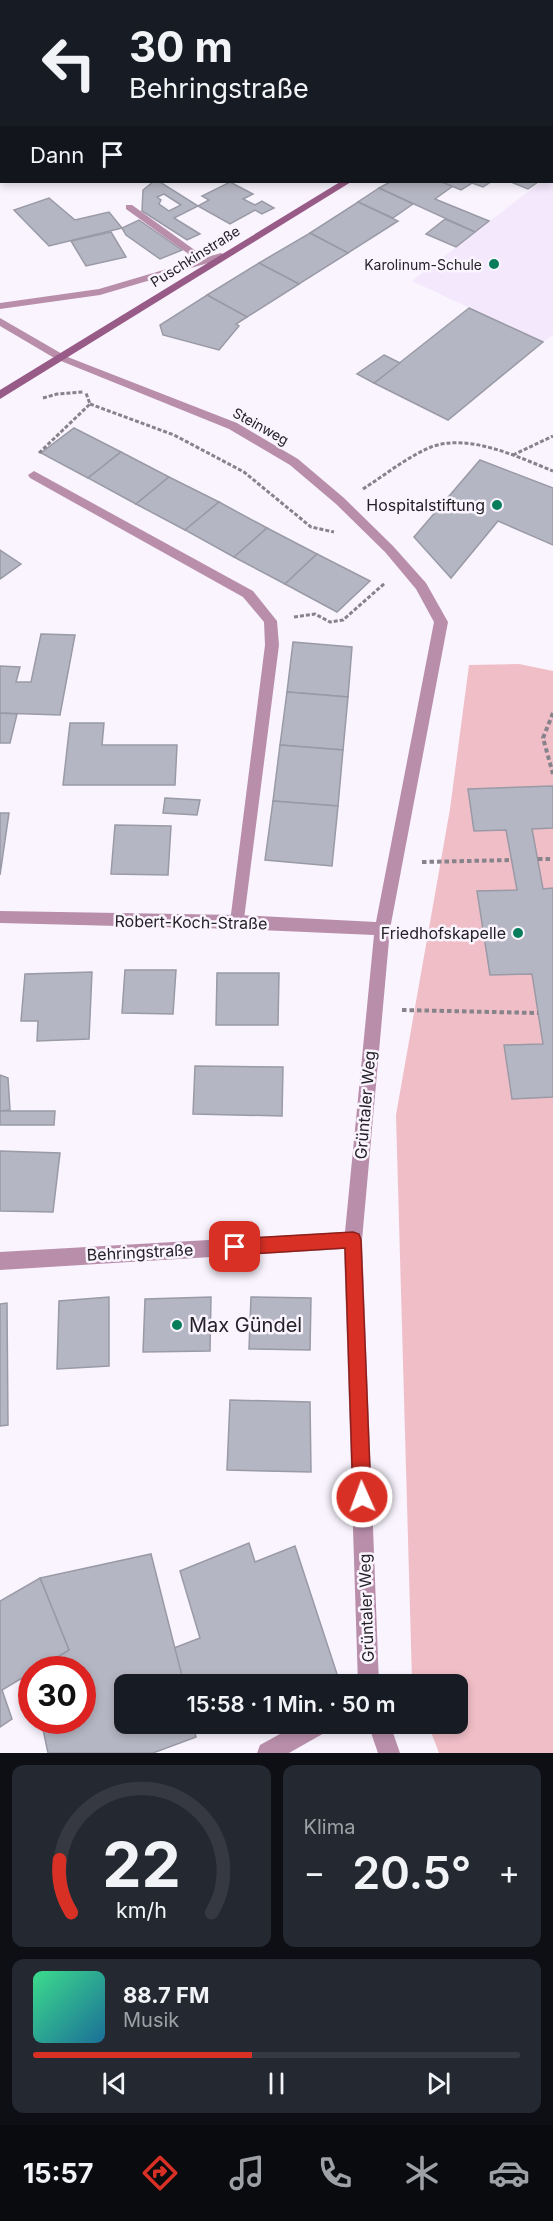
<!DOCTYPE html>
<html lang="de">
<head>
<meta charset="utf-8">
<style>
  body { margin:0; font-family:Inter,sans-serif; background:#242831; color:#f1f3f6; height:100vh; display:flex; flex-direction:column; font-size:22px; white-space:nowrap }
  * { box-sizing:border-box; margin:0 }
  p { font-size:20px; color:#9ea1a6 }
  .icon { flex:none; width:33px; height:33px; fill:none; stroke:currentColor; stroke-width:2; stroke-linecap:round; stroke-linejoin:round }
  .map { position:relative; height:1753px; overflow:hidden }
  .details { display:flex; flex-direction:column; gap:12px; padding:12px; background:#0d0f14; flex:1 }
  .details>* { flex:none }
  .hud { position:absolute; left:0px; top:0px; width:554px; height:183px; box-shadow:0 3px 9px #0003; background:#171b24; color:#f1f3f6; overflow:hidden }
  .speed { position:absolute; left:18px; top:1656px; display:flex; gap:12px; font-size:30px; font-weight:700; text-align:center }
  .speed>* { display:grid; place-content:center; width:78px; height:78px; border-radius:50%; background:#171b24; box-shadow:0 3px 9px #0003; line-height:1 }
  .speed .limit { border:9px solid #d22; background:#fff; color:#111 }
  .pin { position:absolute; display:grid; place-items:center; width:51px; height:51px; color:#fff; margin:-26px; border-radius:12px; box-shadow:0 3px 9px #0006 }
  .me { position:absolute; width:66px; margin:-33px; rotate:358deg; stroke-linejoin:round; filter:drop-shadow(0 0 4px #0008) }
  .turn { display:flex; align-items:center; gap:21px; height:126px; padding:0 30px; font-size:27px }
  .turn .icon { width:78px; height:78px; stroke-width:2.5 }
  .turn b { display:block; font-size:42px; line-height:51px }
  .then { display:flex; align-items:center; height:57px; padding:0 30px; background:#0003; gap:12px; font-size:22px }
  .big { font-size:45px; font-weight:600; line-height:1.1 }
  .details .tile { flex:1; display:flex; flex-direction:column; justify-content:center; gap:9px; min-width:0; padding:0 21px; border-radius:12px; background:#242831 }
  .details .dial { align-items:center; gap:0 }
  .dial svg { height:156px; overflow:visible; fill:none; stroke:#363941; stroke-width:7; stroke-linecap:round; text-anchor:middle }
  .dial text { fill:#f1f3f6; stroke:none }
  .song { display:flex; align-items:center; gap:18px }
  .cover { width:72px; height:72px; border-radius:9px; background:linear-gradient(135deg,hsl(150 70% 55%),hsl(200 70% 35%)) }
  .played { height:6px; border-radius:3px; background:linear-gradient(90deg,#d93025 45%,#363941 45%) }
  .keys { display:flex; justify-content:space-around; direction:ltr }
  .heat { display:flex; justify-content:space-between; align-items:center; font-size:33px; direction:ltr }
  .details .tiles { flex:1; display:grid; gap:12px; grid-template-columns:1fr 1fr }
  .tile:last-child { grid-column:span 2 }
  .trip { position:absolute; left:114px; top:1674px; width:354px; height:60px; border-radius:12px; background:#171b24; box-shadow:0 3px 9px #0003; font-weight:600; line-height:60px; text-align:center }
  .tabs { display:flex; height:96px; justify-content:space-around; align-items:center; background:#090b0e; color:#9ea1a6 }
  .tabs .icon { width:42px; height:42px }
  .tabs .current { color:#d93025 }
  .tabs b { font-size:27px; color:#f1f3f6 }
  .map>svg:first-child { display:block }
</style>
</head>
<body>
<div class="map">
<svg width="553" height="1753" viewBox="0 0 553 1753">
  <rect width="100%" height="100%" fill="#f9f4fe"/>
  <path fill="#f3e8fc" d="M553,172V335L543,342L412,281L541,182H552Z"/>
  <path fill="#f0bec7" d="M519,664L553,671V1753H439L428,1724H458V1684H414L412,1680L396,1115L450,809L469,665Z"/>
  <g fill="#b5b6c3" stroke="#999aa6" stroke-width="1.5" fill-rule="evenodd">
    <path d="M153,182H160L198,206L174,218L200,234L187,240L142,211L143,190ZM164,194L181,205L169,211L159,204L161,200L157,197Z"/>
    <path d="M230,182L253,194L243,199L255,205L262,201L274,208L262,214L255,210L230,224L198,206L209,200L202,196Z"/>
    <path d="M390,182H442L453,186L435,199L489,221L475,232L379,188Z"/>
    <path d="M442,182H485L489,183L483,187L472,183L461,190Z"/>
    <path d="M511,182H538L528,189Z"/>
    <path d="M379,188L413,204L393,218L358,202Z"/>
    <path d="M49,198L75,220L109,212L122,228L49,246L14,210Z"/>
    <path d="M358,202L398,221L348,253L310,233Z"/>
    <path d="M445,219L475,232L456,247L426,234Z"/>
    <path d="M139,220L182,250L160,259L126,235L122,228Z"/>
    <path d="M111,232L126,257L86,266L71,241Z"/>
    <path d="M310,233L348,253L299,284L259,263Z"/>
    <path d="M259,263L299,284L247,317L207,295Z"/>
    <path d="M207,295L247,317L236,324L239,326L219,350L163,335L160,325Z"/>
    <path d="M469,308L543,342L448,420L374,383Z"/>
    <path d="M384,355L400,363L374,383L357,374Z"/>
    <path d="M74,428L121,452L88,478L41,453Z"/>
    <path d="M121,452L169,477L136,504L88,478Z"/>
    <path d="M480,460L553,488V545L498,521L451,578L414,537Z"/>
    <path d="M169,477L219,502L185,530L136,504Z"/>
    <path d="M219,502L267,528L234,557L185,530Z"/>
    <path d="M267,528L317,554L285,584L234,557Z"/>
    <path d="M0,550L21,564L0,579Z"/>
    <path d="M317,554L370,581L337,612L285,584Z"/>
    <path d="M41,634L75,635L60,715L0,713V666L20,667L16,682H31Z"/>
    <path d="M293,642L352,647L348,697L287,692Z"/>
    <path d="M287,692L348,697L343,750L280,745Z"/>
    <path d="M0,713L17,714L10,743H0Z"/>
    <path d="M70,723H104L102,745H177L175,785H63Z"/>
    <path d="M280,745L343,750L338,806L273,801Z"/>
    <path d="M553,786V828L532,829L543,889L553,888V1097L512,1099L504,1045L543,1044L532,974L490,975L477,891L517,890L506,830L474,831L468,789Z"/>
    <path d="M165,798L200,800L197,815L163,813Z"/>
    <path d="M273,801L338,806L332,866L265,860Z"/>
    <path d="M0,813H9L0,875Z"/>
    <path d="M115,825L171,826L168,875L111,874Z"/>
    <path d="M125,970H176L173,1014L122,1013Z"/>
    <path d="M92,972L89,1039L37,1041L38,1021H21L25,974Z"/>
    <path d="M217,973H279L278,1025H216Z"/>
    <path d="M195,1066L283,1067L282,1116L193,1114Z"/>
    <path d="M0,1075L8,1078L10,1110L0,1111Z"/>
    <path d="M0,1111H55L54,1125H0Z"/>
    <path d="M0,1151L60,1153L53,1212L0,1211Z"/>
    <path d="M109,1297V1366L57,1369L59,1301Z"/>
    <path d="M211,1297L210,1351L143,1352L145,1299Z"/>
    <path d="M251,1297L311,1298L310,1350L249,1349Z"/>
    <path d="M7,1303L8,1425L0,1426V1304Z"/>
    <path d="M230,1400L310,1402L311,1472L227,1470Z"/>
    <path d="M249,1543L255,1562L295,1546L337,1674L312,1684H184L174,1648L200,1638L180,1571Z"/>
    <path d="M151,1554L184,1684H124V1724H193L196,1737L153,1753H48L41,1720H82V1670H36L69,1650L40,1578Z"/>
    <path d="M40,1578L69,1650L36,1670H32V1672L2,1690L12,1719L0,1727V1601Z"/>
  </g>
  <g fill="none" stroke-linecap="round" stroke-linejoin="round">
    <path stroke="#87838a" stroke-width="2" stroke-dasharray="3 1.5" stroke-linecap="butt" d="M243,2L245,0"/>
    <g stroke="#87838a" stroke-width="3" stroke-dasharray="4 2" stroke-linecap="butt">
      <path d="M43,398L57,394L83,392"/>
      <path d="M90,404L174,435L244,472L311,527L334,532"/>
      <path d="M39,453L90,404L86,393"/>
      <path d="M513,455L553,436"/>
      <path d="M363,489C385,475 407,457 431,447C469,433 518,457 553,471"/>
      <path d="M294,617L315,614L330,622L343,620L385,583"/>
    </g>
    <g stroke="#87838a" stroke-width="4" stroke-dasharray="4.5 3" stroke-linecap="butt">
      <path d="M553,713L543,738L553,774"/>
      <path d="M538,859H553"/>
      <path d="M422,862L511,860"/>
      <path d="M402,1010L538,1013"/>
    </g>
    <g fill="#b98eab" fill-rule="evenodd">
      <path d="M126,205H132L210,261L201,263L126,209Z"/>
      <path d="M34,471L253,591L277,621L279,645L243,927L238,929L233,927L230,922L265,645L264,622L243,597L30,478L28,475Z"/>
      <path d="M298,1724H329L326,1732L289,1753H257L260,1745Z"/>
    </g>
    <g fill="#b98eab" fill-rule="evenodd">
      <path d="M111,0H121L123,2H112Z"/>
      <rect x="552" y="152" width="1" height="7"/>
      <path d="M221,253L226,256L225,258L100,295L0,309V303L99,289Z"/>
      <path d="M60,354L237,423L298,459L344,498L393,546L426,583L448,622L390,929L362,1240L379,1684H358L344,1249L0,1270V1252L345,1232L374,935L238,929L0,923V911L238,915L376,922L434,622L416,589L385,552L336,504L290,465L229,429L56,359L54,357Z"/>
      <path d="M368,1724H390L400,1753H378Z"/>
    </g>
    <path fill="#b98eab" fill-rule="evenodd" d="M0,318L64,355L66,357L60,360L56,359L0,326Z"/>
    <g fill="#985b87" fill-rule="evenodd">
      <path d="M553,54V60L552,61V55Z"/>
      <path d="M340,182H351L0,399V390Z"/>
    </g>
  </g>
  <path fill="#d93025" stroke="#8d1f18" stroke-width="1.5" d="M353,1232L359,1234L361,1240L371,1497L368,1504L362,1506L356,1504L353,1497L345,1248L235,1255L229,1252L227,1247L229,1241L235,1239Z"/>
  <g fill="#077d5b" stroke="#f9f4fe" stroke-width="2">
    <circle cx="494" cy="264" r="6"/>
    <circle cx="497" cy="505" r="6"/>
    <circle cx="518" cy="933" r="6"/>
    <circle cx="177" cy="1325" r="6"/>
  </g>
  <g text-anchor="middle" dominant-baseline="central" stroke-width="5" stroke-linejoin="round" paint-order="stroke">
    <g font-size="14" fill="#252227" stroke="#f9f4fe">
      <text transform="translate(195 256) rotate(-32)">Puschkinstraße</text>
      <text transform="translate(261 426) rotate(29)">Steinweg</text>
    </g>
    <g font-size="14" fill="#252227" stroke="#f9f4fe" text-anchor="end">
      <text x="482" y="264">Karolinum-Schule</text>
    </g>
    <g font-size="16" fill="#252227" stroke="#f9f4fe" text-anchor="end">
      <text x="485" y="505">Hospitalstiftung</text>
      <text x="506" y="933">Friedhofskapelle</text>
    </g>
    <g font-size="16" fill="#252227" stroke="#f9f4fe">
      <text transform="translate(191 922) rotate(1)">Robert-Koch-Straße</text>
      <text transform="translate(365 1105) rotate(-85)">Grüntaler Weg</text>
      <text transform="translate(140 1252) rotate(-3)">Behringstraße</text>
      <text transform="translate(366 1608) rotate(-92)">Grüntaler Weg</text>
    </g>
    <g font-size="20" fill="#252227" stroke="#f9f4fe" text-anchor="start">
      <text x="189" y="1325">Max Gündel</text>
    </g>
  </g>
</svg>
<div class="speed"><div class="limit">30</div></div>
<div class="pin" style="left:235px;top:1247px;background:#d93025"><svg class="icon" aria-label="arrive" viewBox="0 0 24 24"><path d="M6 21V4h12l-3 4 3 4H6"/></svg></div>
<svg class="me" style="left:362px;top:1497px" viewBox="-20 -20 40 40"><circle r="17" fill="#d93025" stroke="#fff" stroke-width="3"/><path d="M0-11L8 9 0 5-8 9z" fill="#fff"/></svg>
<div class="trip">15:58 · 1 Min. · 50 m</div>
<div class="hud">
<div class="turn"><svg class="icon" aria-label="left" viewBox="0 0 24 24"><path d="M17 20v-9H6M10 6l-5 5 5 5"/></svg><div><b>30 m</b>Behringstraße</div></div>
<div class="then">Dann<svg class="icon" aria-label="arrive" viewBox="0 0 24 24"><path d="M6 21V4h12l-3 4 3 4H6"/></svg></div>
</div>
</div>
<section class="details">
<div class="tiles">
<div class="tile dial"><svg viewBox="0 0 100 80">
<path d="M14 69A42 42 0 1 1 86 69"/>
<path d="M14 69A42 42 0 0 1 8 42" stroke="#d93025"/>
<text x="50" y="56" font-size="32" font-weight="700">22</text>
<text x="50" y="72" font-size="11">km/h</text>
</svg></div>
<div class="tile"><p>Klima</p>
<div class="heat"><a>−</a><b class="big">20.5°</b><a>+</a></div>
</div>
<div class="tile">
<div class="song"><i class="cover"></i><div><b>88.7 FM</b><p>Musik</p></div></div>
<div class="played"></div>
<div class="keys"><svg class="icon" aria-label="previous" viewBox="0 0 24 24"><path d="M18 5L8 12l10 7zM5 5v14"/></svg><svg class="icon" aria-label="pause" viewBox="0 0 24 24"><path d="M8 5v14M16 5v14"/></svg><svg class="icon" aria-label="next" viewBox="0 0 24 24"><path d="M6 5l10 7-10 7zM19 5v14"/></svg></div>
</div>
</div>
</section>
<nav class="tabs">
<b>15:57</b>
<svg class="icon current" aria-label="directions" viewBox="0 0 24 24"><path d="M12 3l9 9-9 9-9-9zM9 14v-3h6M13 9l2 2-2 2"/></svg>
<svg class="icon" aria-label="music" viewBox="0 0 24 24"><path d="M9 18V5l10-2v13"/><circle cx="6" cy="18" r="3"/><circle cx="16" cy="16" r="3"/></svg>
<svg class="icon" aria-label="phone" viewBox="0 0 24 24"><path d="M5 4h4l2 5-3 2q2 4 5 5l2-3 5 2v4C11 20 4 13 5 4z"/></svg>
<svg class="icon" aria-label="climate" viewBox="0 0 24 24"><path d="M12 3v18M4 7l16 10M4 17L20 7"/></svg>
<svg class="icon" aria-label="car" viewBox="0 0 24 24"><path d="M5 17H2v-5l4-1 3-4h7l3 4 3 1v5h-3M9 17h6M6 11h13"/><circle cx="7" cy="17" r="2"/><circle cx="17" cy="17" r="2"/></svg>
</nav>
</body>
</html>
